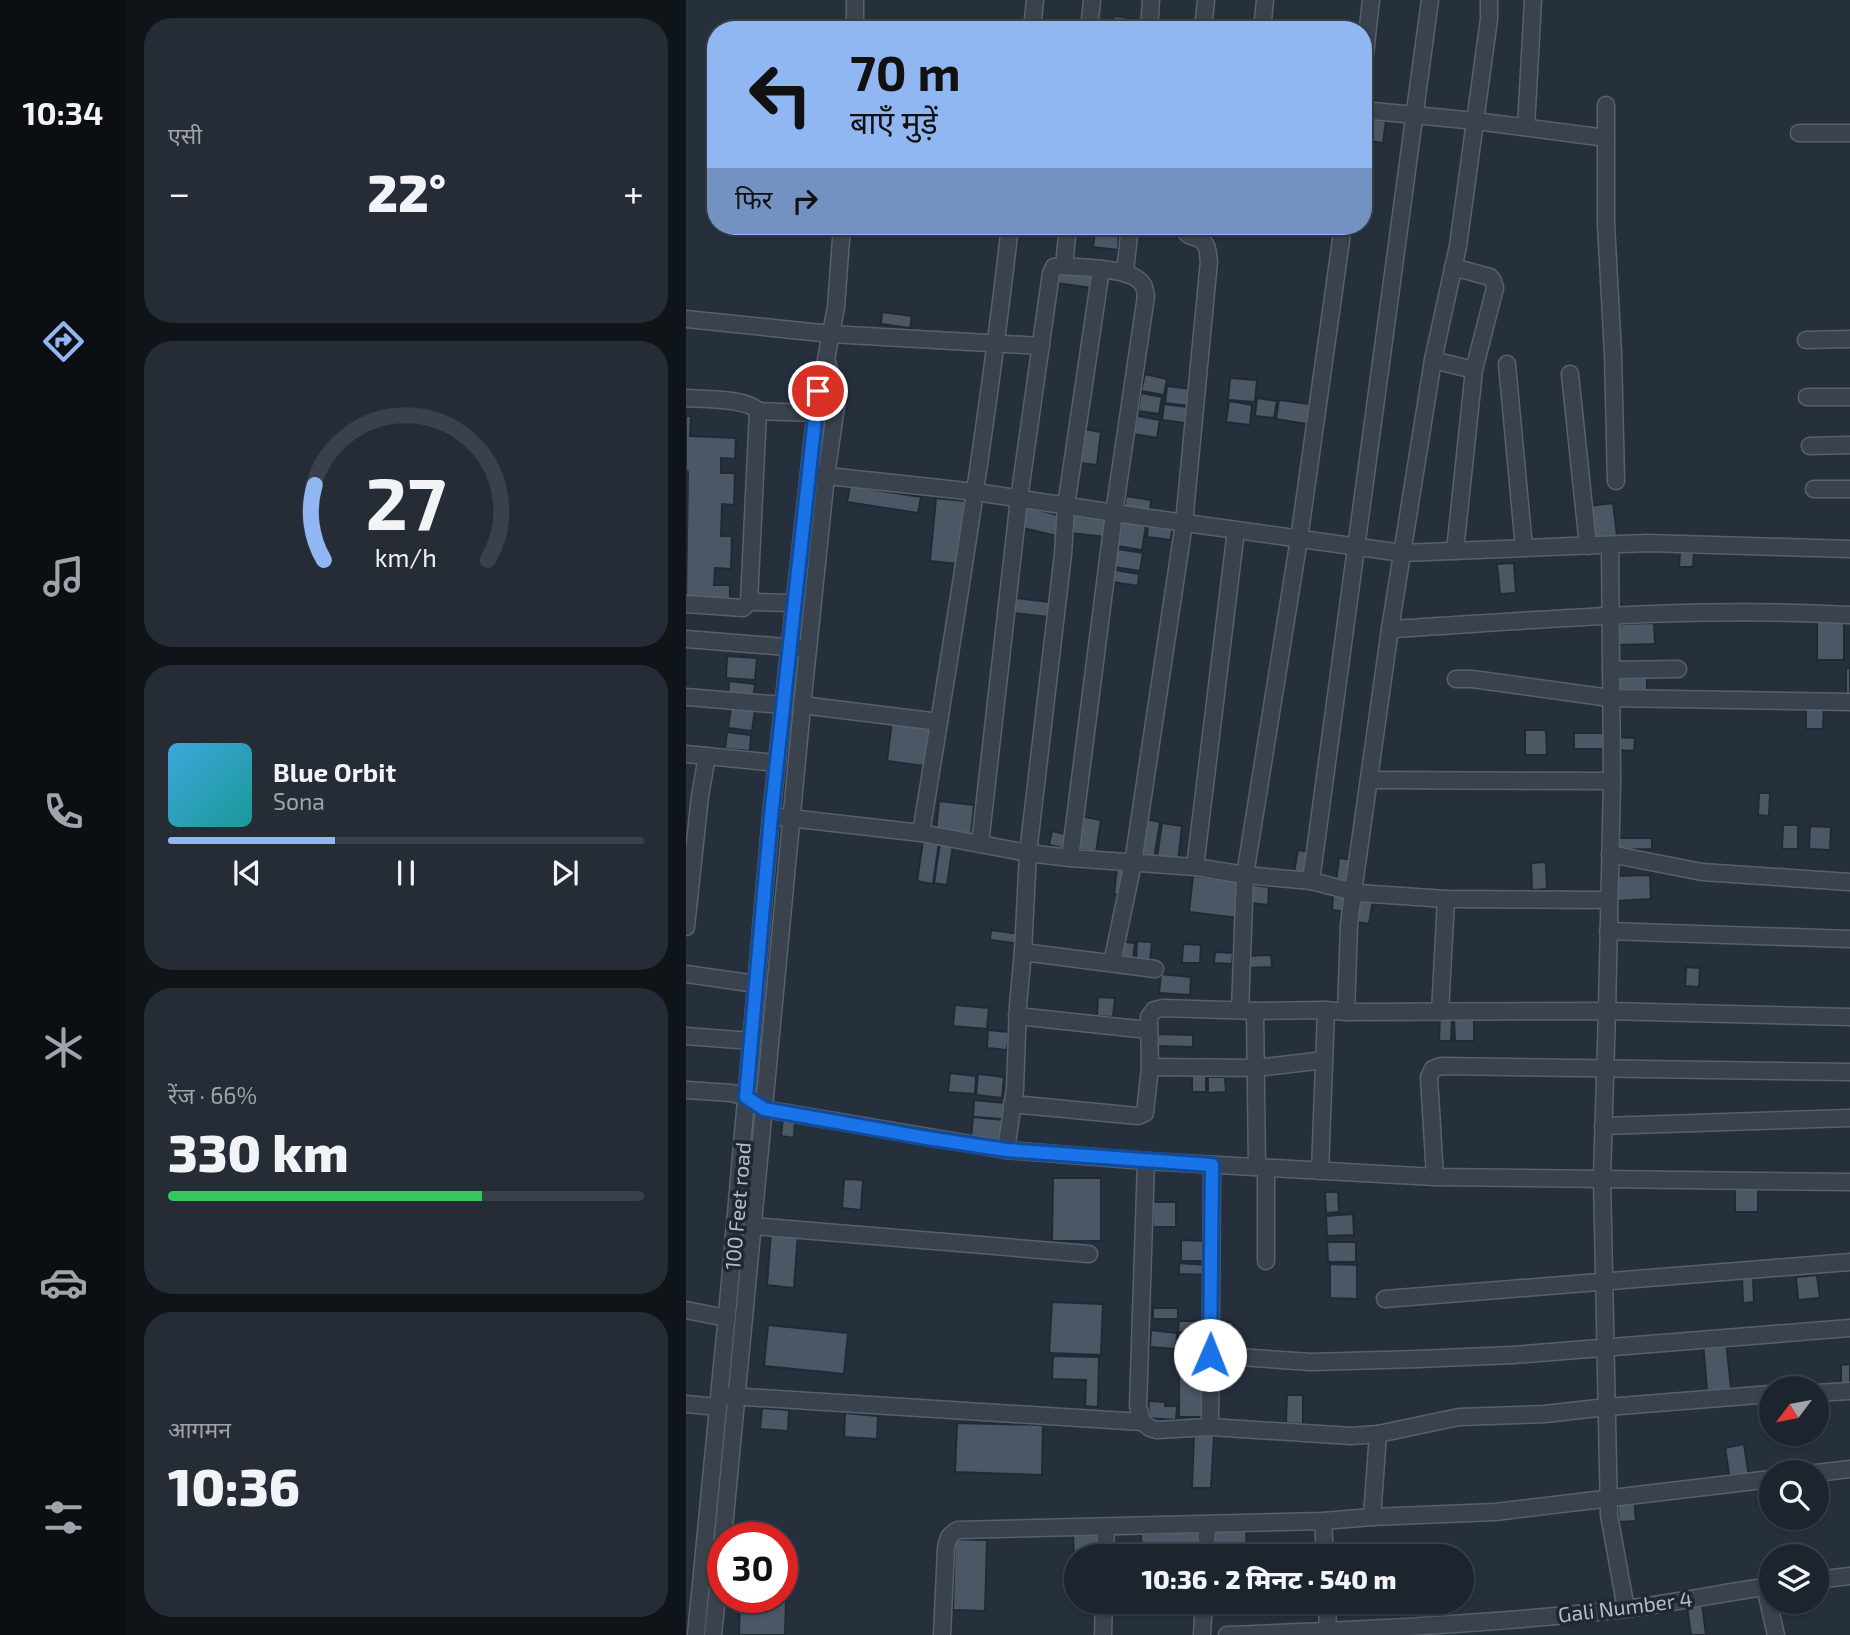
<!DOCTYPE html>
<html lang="hi">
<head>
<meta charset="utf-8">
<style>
  body { margin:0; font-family:"Exo 2","Noto Sans Devanagari",sans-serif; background:#252c36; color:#f1f3f6; height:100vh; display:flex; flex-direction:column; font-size:26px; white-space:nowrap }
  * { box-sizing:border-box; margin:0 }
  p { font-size:23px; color:#a0a4aa }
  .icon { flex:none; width:38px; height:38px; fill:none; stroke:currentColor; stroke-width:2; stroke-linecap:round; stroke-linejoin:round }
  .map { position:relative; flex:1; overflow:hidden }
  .panel { display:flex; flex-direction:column; gap:18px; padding:18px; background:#0f1419; width:560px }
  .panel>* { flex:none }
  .top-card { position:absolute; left:21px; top:21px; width:665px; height:214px; border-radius:28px; box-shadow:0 2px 5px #0004,0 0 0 2px #3a414a; background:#91b7f2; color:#111; overflow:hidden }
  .needle { width:46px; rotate:238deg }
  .tools { position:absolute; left:1073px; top:1376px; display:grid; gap:14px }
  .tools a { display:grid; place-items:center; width:70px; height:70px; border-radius:50%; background:#1c242e; box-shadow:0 2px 5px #0004,0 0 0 2px #3a414a; font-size:35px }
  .speed { position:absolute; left:21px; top:1522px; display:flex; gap:14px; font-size:35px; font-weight:700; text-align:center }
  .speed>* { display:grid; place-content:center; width:91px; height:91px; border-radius:50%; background:#1c242e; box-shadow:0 2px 5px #0004,0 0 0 2px #3a414a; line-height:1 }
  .speed .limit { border:10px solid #d22; background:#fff; color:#111 }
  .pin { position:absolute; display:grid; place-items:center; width:60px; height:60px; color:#fff; margin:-30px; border:4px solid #fff; border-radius:50%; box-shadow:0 2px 7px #0007 }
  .me { position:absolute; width:77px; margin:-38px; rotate:1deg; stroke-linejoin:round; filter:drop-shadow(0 0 5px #0008) }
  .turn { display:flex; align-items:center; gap:24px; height:147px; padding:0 28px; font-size:32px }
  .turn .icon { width:91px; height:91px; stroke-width:2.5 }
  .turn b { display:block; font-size:49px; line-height:60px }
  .then { display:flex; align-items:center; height:66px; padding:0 28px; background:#0003; gap:14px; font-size:26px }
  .big { font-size:52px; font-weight:800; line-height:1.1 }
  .panel .widget { flex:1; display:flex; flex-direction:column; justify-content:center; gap:10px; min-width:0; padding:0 24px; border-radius:28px; background:#252c36 }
  .panel .dial { align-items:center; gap:0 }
  .dial svg { height:182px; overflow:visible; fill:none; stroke:#3a414a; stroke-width:7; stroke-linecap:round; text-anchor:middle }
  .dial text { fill:#f1f3f6; stroke:none }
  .song { display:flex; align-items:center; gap:21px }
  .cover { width:84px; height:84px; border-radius:10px; background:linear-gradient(135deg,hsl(200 70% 55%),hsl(180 70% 35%)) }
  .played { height:7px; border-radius:4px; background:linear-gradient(90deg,#91b7f2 35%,#3a414a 35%) }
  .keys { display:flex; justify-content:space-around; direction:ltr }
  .heat { display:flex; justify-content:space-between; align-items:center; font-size:38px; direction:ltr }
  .charge { height:10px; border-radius:5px; background:linear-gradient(90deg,#34c759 66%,#3a414a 0) }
  .trip { position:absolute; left:378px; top:1544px; width:410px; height:70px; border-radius:35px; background:#1c242e; box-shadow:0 2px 5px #0004,0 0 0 2px #3a414a; font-weight:800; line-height:70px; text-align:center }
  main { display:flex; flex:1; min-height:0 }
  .menu { display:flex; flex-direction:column; width:126px; justify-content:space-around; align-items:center; background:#0b0e12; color:#a0a4aa }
  .menu .icon { width:49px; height:49px }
  .menu .current { color:#91b7f2 }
  .menu b { font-size:32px; color:#f1f3f6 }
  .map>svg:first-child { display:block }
</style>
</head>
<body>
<main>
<nav class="menu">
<b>10:34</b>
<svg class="icon current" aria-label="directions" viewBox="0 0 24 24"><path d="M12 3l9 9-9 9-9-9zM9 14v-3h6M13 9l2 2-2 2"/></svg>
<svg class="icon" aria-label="music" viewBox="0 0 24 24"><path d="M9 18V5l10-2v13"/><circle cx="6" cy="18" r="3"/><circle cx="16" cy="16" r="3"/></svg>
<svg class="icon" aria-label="phone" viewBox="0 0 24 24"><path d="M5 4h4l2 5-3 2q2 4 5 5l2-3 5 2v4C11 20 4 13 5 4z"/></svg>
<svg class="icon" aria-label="climate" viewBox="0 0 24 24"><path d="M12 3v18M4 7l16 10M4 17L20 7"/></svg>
<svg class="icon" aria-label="car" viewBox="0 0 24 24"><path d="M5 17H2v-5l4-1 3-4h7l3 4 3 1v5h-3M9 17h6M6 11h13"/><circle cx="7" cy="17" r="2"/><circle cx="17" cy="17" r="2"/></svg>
<svg class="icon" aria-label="filters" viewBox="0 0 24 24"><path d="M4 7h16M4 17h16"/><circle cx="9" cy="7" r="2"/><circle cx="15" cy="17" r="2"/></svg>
</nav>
<section class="panel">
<div class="widget"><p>एसी</p>
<div class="heat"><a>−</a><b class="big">22°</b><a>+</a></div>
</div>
<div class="widget dial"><svg viewBox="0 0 100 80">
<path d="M14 69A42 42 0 1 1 86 69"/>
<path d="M14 69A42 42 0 0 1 10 36" stroke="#91b7f2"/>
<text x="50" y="56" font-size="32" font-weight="700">27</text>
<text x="50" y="72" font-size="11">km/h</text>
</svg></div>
<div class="widget">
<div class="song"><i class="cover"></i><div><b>Blue Orbit</b><p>Sona</p></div></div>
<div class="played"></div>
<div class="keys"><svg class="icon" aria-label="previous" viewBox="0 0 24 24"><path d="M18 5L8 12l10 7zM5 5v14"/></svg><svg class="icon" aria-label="pause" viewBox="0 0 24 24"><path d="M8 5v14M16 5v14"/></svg><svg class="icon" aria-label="next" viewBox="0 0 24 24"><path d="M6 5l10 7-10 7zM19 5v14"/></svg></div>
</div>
<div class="widget"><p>रेंज · 66%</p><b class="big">330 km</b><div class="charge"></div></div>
<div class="widget"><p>आगमन</p><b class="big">10:36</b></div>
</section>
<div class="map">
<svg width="1164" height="1635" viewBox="0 0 1164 1635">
  <rect width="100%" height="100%" fill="#26303d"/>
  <g fill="#4c5766" stroke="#212934" stroke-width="2">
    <path d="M428,16L455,20L453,30H426Z"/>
    <path d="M677,118L700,121L697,143L677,140Z"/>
    <path d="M409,232L433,234L432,250L407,247Z"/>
    <path d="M372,268L407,272L406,288L371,283Z"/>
    <path d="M196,312L226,316L224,328L195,324Z"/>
    <path d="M459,374L481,379L478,395L455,391Z"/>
    <path d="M544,378L571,380L569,402L542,400Z"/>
    <path d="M481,386L505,389L503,406L479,403Z"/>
    <path d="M455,393L476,397L473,414L452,411Z"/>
    <path d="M571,398L591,401L588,418L569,416Z"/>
    <path d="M593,400L624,404L621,424L590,419Z"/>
    <path d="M543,401L566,405L564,425L540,422Z"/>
    <path d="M478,404L501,407L499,423L476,420Z"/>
    <path d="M0,416H5L4,436L50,438L49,459L35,458V473H49L48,505L36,504L35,536H46L45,569L29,568L28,585H44V603L0,601L2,472L0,471Z"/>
    <path d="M451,416L474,420L471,438L448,434Z"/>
    <path d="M398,429L415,432L411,465L393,463Z"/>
    <path d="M164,486L235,497L232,513L161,502Z"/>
    <path d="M440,496L465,500L464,512L438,508Z"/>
    <path d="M250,498L279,501L273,564L244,561Z"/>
    <path d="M927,503L931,536L906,539L902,506Z"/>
    <path d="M337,506L376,516L371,536L333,527Z"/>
    <path d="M386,515L423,520L421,537L384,533Z"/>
    <path d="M435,520L460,525L456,550L431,546Z"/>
    <path d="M462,525L486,528L485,540L461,537Z"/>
    <path d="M431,549L457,553L454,571L428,567Z"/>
    <path d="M994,552L1008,553L1007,567H993Z"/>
    <path d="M828,563L830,593L814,594L811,564Z"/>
    <path d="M429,570L453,574L452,586L427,582Z"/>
    <path d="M330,598L364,602L362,617L328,613Z"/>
    <rect x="1131" y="621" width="27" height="39"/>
    <path d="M968,623L969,644L932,645L931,624Z"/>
    <path d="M41,656L71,658L69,680L40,678Z"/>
    <rect x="1160" y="668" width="4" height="30"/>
    <path d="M931,673L961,674V693L930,692Z"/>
    <path d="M43,681L69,684L67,700L42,698Z"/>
    <path d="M1120,705H1138L1137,729H1120Z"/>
    <path d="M45,707L69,710L66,731L42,728Z"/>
    <path d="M206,721L251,728L246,767L201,761Z"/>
    <path d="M839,730H860L861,755H839Z"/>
    <path d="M41,732L65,735L64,751L39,749Z"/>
    <rect x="888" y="733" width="31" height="16"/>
    <path d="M930,737L949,738L948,751L930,750Z"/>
    <path d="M1073,793H1084L1083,816L1072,815Z"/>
    <path d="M253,801L288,805L285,835L250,831Z"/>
    <path d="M394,816L415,820L410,852L389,849Z"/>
    <path d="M459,819L474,822L468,859L453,856Z"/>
    <path d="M476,823L496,826L492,861L471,858Z"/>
    <path d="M1097,825H1112V849H1096Z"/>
    <path d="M1124,826L1145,827L1144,850L1123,849Z"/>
    <path d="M366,831L383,835L380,849L363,845Z"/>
    <path d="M930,838H966V849L930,850Z"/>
    <path d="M237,841L253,843L247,884L231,881Z"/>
    <path d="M254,843L267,845L261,885L248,883Z"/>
    <path d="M612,850L624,852L619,880L607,878Z"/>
    <path d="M653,858L667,860L664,884L650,882Z"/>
    <path d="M860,862L861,889L846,890L845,863Z"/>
    <path d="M431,867L441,868L438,896L428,894Z"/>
    <path d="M964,875L965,899L929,901L928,876Z"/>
    <path d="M507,876L556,882L553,918L503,912Z"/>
    <path d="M567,885L583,887L582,905L565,903Z"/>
    <path d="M647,895L661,897L660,912L646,910Z"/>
    <path d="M670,898L687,900L683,924L666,921Z"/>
    <path d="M305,930L334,934L333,944L304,940Z"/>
    <path d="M451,941L466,942L464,961L450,960Z"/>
    <path d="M437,942L449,943L447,959L436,958Z"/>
    <path d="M497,944L515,945L514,963H496Z"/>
    <path d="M529,952L547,953L546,964L528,963Z"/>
    <path d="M585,955L586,967L561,968L560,956Z"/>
    <path d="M1000,967L1014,968L1013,987L999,986Z"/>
    <path d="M475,974L505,977L504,995L473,993Z"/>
    <path d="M412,997L429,998L427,1017L411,1016Z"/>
    <path d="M269,1005L303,1008L301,1029L267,1026Z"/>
    <path d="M754,1017L766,1018L765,1041H753Z"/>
    <path d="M768,1018H788V1041H769Z"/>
    <path d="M302,1030L323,1032L321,1050L301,1048Z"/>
    <path d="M472,1034L507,1035V1047L471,1046Z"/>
    <path d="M264,1073L290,1076L289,1094L262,1092Z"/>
    <path d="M292,1074L318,1077L316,1098L290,1095Z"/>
    <rect x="506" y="1076" width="14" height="16"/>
    <path d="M522,1077H539L540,1092L522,1093Z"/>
    <path d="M288,1100L319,1103L317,1119L287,1117Z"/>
    <path d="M287,1117L317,1120L315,1141L285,1138Z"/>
    <path d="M97,1119L109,1120L108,1138L95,1136Z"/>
    <path d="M367,1178H415V1241H366Z"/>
    <path d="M158,1179L177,1180L175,1210L156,1208Z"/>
    <rect x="1049" y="1188" width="23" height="24"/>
    <path d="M639,1192H652L653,1212L640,1213Z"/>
    <path d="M466,1202H490V1227H467Z"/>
    <path d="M667,1214L668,1235L641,1236L640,1216Z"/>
    <path d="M85,1231L112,1233L108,1288L81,1285Z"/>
    <path d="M495,1240L520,1241V1261H495Z"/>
    <path d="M641,1242H670V1262H642Z"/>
    <path d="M493,1263L521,1265L520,1275L493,1274Z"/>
    <path d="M644,1264L671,1265V1299L644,1298Z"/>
    <path d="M1131,1275L1134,1298L1112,1300L1110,1277Z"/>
    <path d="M1056,1278H1067L1068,1302L1057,1303Z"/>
    <path d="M366,1302L417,1304L415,1355L363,1353Z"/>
    <rect x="467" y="1308" width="25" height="11"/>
    <path d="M493,1321H520V1332H492Z"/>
    <path d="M526,1322H546L547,1334L526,1335Z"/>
    <path d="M82,1325L162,1333L158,1374L78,1366Z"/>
    <path d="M465,1330L491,1333L490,1349L464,1347Z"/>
    <path d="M492,1333L520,1334V1345L492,1344Z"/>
    <path d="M527,1336H546L547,1349L527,1350Z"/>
    <path d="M1040,1340L1045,1389L1021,1391L1017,1341Z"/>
    <path d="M492,1346H519V1367L492,1366Z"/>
    <path d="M367,1356L413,1357L412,1407L399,1406L400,1380L366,1379Z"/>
    <path d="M1164,1364V1383L1155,1384V1365Z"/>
    <rect x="493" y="1372" width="25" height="45"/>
    <path d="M601,1395H617V1424L600,1423Z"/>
    <path d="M463,1401L480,1402L479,1406H491L490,1420L462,1418Z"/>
    <path d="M76,1408L103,1410L102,1431L74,1429Z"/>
    <path d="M159,1413L192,1416L191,1439L158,1437Z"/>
    <path d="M271,1423L357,1425L356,1475L269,1472Z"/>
    <path d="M508,1434L528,1435L525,1488H506Z"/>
    <path d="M1058,1444L1063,1477L1044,1480L1039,1448Z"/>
    <path d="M948,1497L950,1521L933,1522L931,1499Z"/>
    <path d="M560,1530L561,1554L527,1556L526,1531Z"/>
    <path d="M514,1532L513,1553L484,1554V1556H456L455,1534Z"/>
    <path d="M414,1534L415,1554L388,1555L387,1535Z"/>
    <path d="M269,1539L301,1540L299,1611L267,1610Z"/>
    <path d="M54,1598L100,1600L99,1635H53Z"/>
    <path d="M423,1601H438V1609L423,1608Z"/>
    <path d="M1016,1604L1020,1635H1005L1001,1607Z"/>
  </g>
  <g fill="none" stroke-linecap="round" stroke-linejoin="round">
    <defs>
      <g id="minor">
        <path d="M169,30V0"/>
        <path d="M346,30L349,0"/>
        <path d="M403,30L406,0"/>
        <path d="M463,30L465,0"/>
        <path d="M517,30L520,0"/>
        <path d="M576,30L579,0"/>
        <path d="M677,72L685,0"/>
        <path d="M920,105V224L927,354L930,481"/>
        <path d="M677,110L790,121L920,138"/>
        <path d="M840,127L847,0"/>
        <path d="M1113,133H1164"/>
        <path d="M378,266L382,226"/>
        <path d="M767,267L804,277L807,281L809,288L788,370L769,551"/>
        <path d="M439,272L444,226"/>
        <path d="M0,319L145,334L355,346"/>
        <path d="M1120,340L1164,339"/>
        <path d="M747,360L788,370"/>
        <path d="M821,364L838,548"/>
        <path d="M884,374L902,546"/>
        <path d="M1121,397H1164"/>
        <path d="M0,398C17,399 62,398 72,411L63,602L57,608L0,604"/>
        <path d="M72,411L129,413"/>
        <path d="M1124,446L1164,445"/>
        <path d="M133,475L290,492L428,513L716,553L961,543L1164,549"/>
        <path d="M1128,489H1164"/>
        <path d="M924,545L926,781L921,1011L916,1178L923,1515L940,1609"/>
        <path d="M63,602L109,603"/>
        <path d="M704,629C857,620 1011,606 1164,615"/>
        <path d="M0,639L113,648"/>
        <path d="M925,670L992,669"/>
        <path d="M770,679H786L924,698L1164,702"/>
        <path d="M0,697L97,705"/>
        <path d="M116,705L253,722"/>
        <path d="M0,754L91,763"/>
        <path d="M684,780L926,781"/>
        <path d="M95,817L235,833L342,853L384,858L509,867L559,875L625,881L672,893L760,899L923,900"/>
        <path d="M235,833C268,631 301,429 324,226"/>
        <path d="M294,844L333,499L365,273L368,267L378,266C397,268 447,267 457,285C459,288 459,292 460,296L428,513L384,858"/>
        <path d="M924,854L1016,872L1164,882"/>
        <path d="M509,867L550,530"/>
        <path d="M625,881L744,0"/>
        <path d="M0,927L14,796L21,756"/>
        <path d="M922,931L1164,939"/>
        <path d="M337,952L469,969"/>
        <path d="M426,963L447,863L498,523L523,261C522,256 522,248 519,244C512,233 499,241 499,226"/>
        <path d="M0,974L70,984"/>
        <path d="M554,1010L559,875L613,539L657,226"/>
        <path d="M569,1011L571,1167"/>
        <path d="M660,1012L921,1011L1164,1017"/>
        <path d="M754,1012L760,899"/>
        <path d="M331,1016L462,1030"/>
        <path d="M0,1036L65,1041"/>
        <path d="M464,1067L570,1068L638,1060"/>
        <path d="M0,1090L46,1093L60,1097L78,1109L320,1150L460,1161L749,1177L1164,1182"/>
        <path d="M326,1104L452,1116L459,1113L464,1067L463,1017L468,1010L477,1008L569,1011L640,1010"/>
        <path d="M917,1126L1164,1118"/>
        <path d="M320,1150L329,1089L332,1005L337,952L342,853L377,554L380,506L415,269"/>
        <path d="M460,1161L452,1406L456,1422L464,1428L471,1430L524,1427L665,1436L692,1434L773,1417L859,1414L921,1407L1085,1394"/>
        <path d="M634,1171L640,1010L660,1012L663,925L667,892L704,629L747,360L772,246L803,19V0"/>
        <path d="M749,1177L743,1077L747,1069L755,1066L1164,1072"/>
        <path d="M67,1226L403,1254"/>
        <path d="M580,1261V1168"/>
        <path d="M699,1299L1164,1262"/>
        <path d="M0,1310L41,1318"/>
        <path d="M524,1355L625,1362L732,1359L827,1355L1164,1328"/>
        <path d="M1130,1393L1164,1391"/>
        <path d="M43,1396L456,1422"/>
        <path d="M0,1404L32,1407"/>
        <path d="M524,1427L526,1165"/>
        <path d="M1130,1473L1164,1469"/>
        <path d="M686,1517L692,1434"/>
        <path d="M637,1521L639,1556"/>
        <path d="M37,1538L117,697L140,476L150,406L149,394L141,362"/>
        <path d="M419,1556L420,1527"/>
        <path d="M520,1556L521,1525"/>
        <path d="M1130,1580L1164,1576"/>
        <path d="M1079,1587L1090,1635"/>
        <path d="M641,1601L642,1635"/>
        <path d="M10,1635L42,1304L85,816L132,391L140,360L150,307L156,226"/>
        <path d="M27,1635L37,1539"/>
        <path d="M256,1635L260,1549C262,1539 262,1535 272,1530L637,1521L686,1517L809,1512L1085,1479"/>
        <path d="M417,1635L418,1601"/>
        <path d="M516,1635L518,1601"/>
        <path d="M541,1635C673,1630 807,1624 938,1609C987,1603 1036,1593 1085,1586"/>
      </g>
    </defs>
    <use href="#minor" stroke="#58606b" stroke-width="19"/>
    <use href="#minor" stroke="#3a424d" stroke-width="16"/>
  </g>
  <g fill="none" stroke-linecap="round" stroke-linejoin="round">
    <defs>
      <path id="route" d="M132,391L85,816L60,1097L78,1109L241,1138L320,1150L526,1165L524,1355"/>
    </defs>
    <use href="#route" stroke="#114b97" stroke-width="18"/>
    <use href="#route" stroke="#1a73e8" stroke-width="12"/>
  </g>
  <g text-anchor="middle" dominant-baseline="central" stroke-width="7" stroke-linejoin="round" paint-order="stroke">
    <g font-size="21" fill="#b6bdc8" stroke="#1f2732">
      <text transform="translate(51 1206) rotate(-85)">100 Feet road</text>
      <text transform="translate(939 1606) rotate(-7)">Gali Number 4</text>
    </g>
  </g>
</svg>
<div class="tools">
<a><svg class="needle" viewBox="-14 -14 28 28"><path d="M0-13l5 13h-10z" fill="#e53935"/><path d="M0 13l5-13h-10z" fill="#a0a4aa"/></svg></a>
<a><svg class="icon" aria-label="search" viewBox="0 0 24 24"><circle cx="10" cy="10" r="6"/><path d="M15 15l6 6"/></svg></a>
<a><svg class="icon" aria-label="layers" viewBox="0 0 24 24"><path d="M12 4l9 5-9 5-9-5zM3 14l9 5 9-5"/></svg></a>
</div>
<div class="speed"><div class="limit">30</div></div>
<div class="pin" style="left:132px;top:391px;background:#d93025"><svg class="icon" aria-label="arrive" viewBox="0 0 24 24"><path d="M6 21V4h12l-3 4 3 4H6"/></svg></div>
<svg class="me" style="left:524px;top:1355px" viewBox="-20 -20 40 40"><circle r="19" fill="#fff"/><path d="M0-13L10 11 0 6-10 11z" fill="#1a73e8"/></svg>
<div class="trip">10:36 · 2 मिनट · 540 m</div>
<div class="top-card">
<div class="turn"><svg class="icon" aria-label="left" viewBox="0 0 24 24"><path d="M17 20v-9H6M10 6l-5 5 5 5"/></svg><div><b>70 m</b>बाएँ मुड़ें</div></div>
<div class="then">फिर<svg class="icon" aria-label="right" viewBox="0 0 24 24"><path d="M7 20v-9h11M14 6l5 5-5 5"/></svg></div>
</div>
</div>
</main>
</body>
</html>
